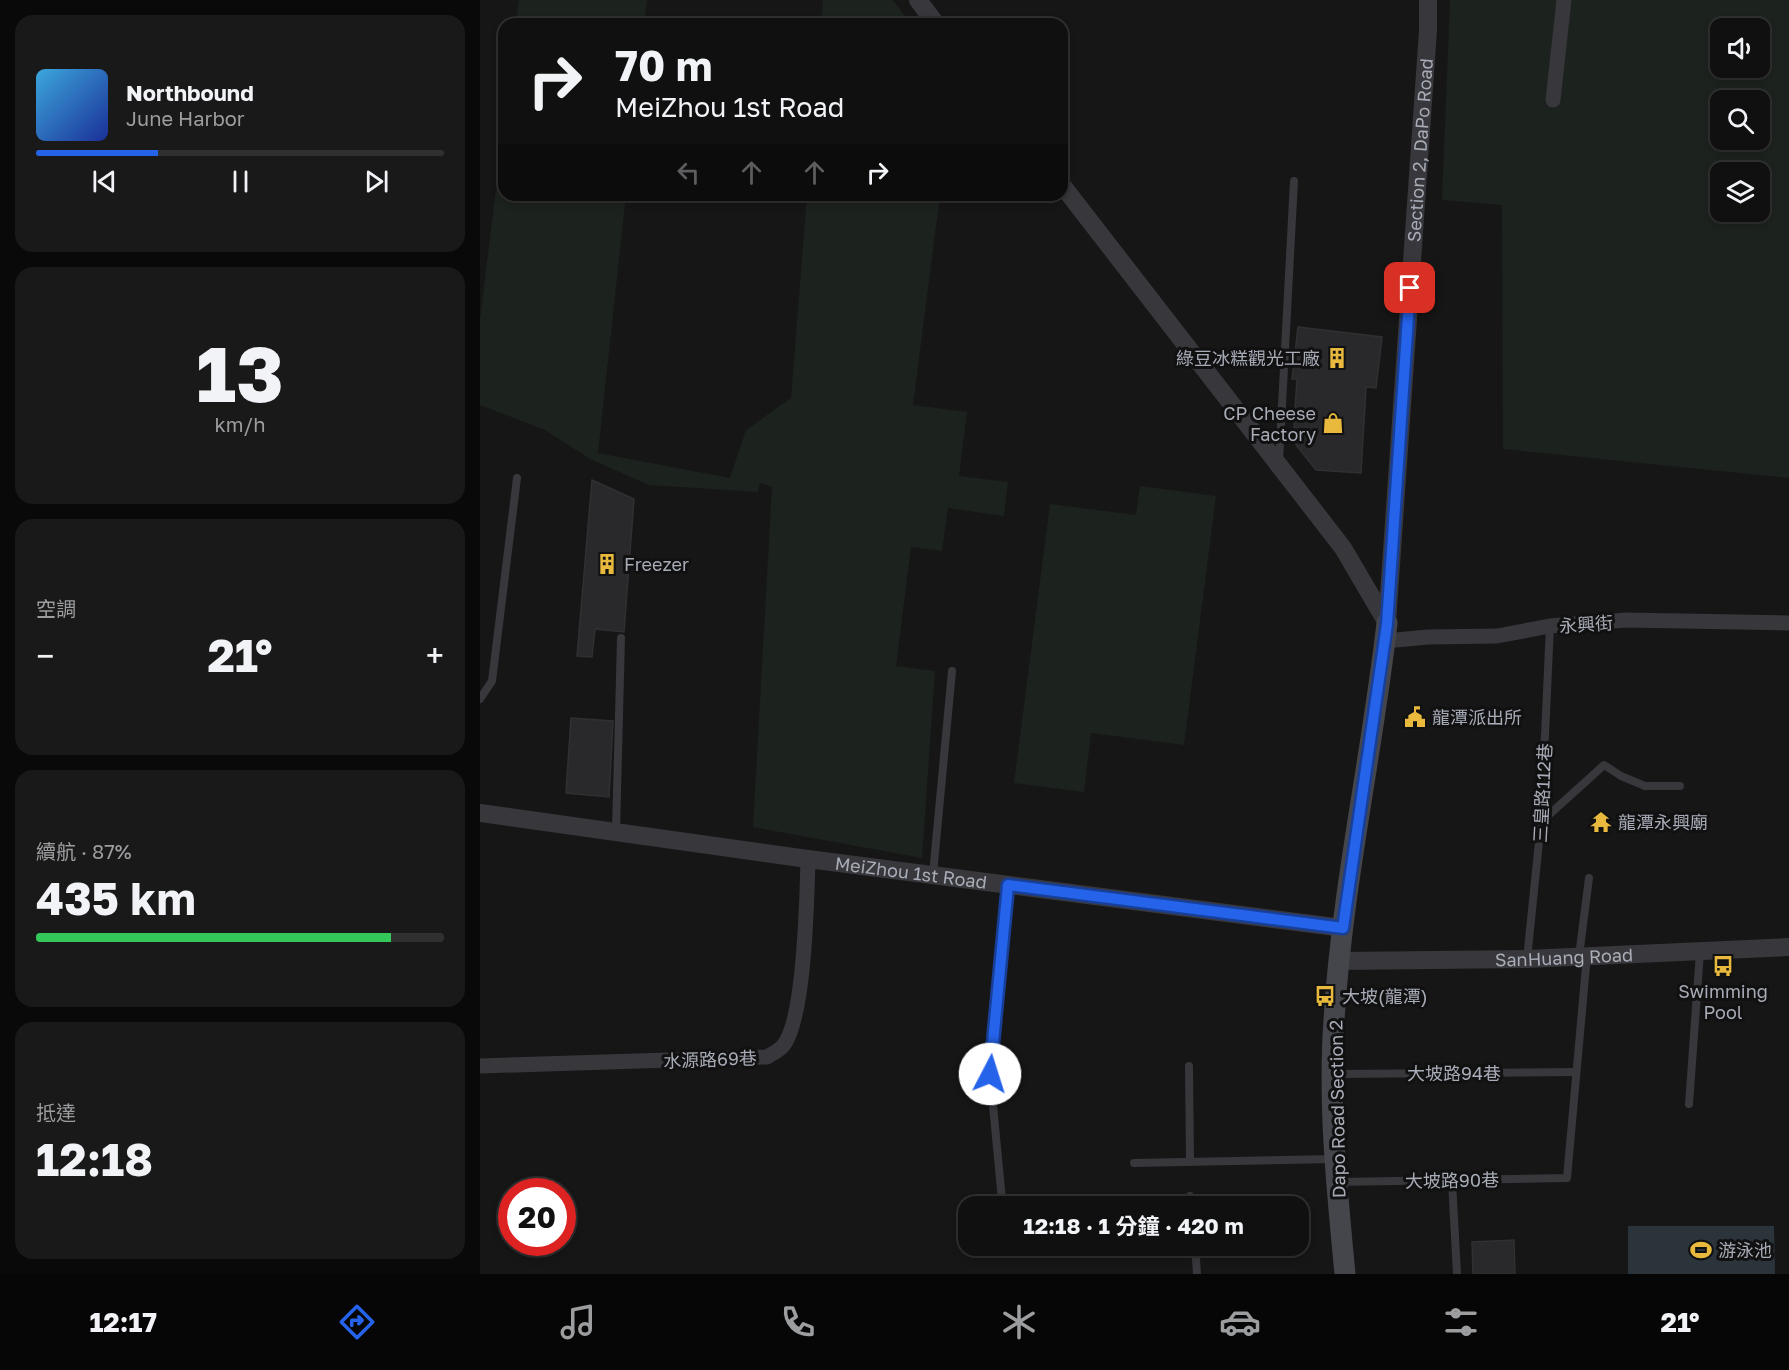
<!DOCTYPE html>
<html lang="zh-TW">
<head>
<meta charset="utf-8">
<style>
  body { margin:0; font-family:"Golos Text","Noto Sans TC",sans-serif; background:#19191a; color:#f1f3f6; height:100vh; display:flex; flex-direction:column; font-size:22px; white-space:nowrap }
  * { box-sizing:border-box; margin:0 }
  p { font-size:20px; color:#9c9d9f }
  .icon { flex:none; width:33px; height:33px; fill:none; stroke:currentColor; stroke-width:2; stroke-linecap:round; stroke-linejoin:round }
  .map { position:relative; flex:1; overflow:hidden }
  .drawer { display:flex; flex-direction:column; gap:15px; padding:15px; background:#090909; width:480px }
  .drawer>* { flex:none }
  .banner { position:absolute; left:18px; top:18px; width:570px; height:183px; border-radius:18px; box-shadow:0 3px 9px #0003,0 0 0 2px #303031; background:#101011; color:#f1f3f6; overflow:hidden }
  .fabs { position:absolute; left:1230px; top:18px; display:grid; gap:12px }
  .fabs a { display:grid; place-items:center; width:60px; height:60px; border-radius:12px; background:#101011; box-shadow:0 3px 9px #0003,0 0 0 2px #303031; font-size:30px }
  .speed { position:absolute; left:18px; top:1178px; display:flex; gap:12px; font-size:30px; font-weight:700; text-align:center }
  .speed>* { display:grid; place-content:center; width:78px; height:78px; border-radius:50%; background:#101011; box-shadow:0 3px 9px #0003,0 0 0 2px #303031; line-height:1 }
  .speed .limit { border:9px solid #d22; background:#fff; color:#111 }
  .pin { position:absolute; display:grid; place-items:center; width:51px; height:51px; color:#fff; margin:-26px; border-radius:12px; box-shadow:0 3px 9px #0006 }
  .me { position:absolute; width:66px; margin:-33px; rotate:5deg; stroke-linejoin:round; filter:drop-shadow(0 0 4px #0008) }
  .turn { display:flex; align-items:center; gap:21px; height:126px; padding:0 18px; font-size:27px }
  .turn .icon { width:78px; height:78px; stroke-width:2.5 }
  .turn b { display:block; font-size:42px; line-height:51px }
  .lanes { display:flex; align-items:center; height:57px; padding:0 18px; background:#0003; justify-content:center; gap:30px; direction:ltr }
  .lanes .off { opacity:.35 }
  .big { font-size:45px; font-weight:700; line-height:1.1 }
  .drawer .tile { flex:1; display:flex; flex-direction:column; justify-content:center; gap:9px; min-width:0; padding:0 21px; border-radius:18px; background:#19191a }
  .drawer .dial { align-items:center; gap:0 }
  .dial b { font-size:78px; line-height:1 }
  .song { display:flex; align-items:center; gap:18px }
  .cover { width:72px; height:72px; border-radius:9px; background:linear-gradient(135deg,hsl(200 70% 55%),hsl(230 70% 35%)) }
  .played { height:6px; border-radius:3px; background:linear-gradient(90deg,#2563eb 30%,#303031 30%) }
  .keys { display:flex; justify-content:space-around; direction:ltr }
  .heat { display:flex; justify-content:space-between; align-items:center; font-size:33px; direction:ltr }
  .charge { height:9px; border-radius:4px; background:linear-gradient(90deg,#34c759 87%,#303031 0) }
  .trip { position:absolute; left:478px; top:1196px; width:351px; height:60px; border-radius:18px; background:#101011; box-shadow:0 3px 9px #0003,0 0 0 2px #303031; font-weight:700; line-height:60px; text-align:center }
  .menu { display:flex; height:96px; justify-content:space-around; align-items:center; background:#060607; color:#9c9d9f }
  .menu .icon { width:42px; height:42px }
  .menu .active { color:#2563eb }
  .menu b { font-size:27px; color:#f1f3f6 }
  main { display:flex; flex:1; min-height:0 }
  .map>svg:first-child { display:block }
</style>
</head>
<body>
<main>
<section class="drawer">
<div class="tile">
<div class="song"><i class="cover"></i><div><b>Northbound</b><p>June Harbor</p></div></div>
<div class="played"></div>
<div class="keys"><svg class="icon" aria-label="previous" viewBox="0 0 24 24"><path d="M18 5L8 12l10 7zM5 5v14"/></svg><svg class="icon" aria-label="pause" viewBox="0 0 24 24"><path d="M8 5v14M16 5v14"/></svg><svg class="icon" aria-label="next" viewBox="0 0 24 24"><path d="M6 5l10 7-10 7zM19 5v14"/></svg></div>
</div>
<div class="tile dial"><b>13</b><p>km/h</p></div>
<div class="tile"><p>空調</p>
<div class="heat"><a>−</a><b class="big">21°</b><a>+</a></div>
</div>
<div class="tile"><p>續航 · 87%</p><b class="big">435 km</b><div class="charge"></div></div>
<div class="tile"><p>抵達</p><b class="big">12:18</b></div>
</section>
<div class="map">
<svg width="1309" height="1274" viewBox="0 0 1309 1274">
  <rect width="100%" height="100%" fill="#161617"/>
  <g fill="#1c221d" fill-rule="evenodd">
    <path d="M39,0H167L164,24H36Z"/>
    <path d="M343,0H413L431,24H341Z"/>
    <path d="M970,0H1309V478L1023,449L1022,205L962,200ZM1240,28H1280V68H1240ZM1240,100H1280V140H1240ZM1240,172H1280V212H1240Z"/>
    <path d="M24,124V195H146L118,453L250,478L266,430L311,398L327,195H460L433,405L487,412L479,476L528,482L524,516L468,508L462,551L431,547L416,666L455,671L442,858L273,827L292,487L280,483L278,492L169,485L110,459L65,430L0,405V319Z"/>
    <path d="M660,486L736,496L704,745L611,733L604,792L534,783L570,504L656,515Z"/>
  </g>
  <path fill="#2c343b" d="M1148,1226H1294L1295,1274H1148Z"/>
  <g fill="#29292b" stroke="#303033" stroke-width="1.5">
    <path d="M818,327L902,337L896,388L886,387L881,473L836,470L813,441L817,379H812Z"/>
    <path d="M112,480L154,499L144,632L115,629L112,657L97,656Z"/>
    <path d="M91,718L133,721L129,797L86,793Z"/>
    <path d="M1034,1240L1035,1274H993L992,1242Z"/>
  </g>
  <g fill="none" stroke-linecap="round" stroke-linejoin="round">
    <g stroke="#37373c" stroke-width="8">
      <path d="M799,461L814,181"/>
      <path d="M0,699L12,681L37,478"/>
      <path d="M1061,822L1124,765L1141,776L1165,786H1200"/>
      <path d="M136,831L141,638"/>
      <path d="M453,874L472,671"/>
      <path d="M1099,956L1109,878"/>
      <path d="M1047,959L1061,822L1070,626"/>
      <path d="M709,1066L710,1162"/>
      <path d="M854,1074L1095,1072"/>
      <path d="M1209,1104L1220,952"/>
      <path d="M654,1163L853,1159"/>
      <path d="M972,1181L977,1274"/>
      <path d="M858,1182L1087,1178L1107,955"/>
      <path d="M710,1196L711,1206"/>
      <path d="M522,1200L510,1074L527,885"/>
      <path d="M715,1245L717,1274"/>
    </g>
    <g stroke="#37373c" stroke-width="15">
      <path d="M1073,100L1084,0"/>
      <path d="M905,641L948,637L1017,636L1070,626L1146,620L1309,623"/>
      <path d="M0,1066L287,1057C292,1054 298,1051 302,1047C325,1023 327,895 328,859"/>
    </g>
    <g stroke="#37373c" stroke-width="18">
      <path d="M438,0L456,24"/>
      <path d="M582,185L863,548L907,623"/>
      <path id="s1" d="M907,623L948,30V0"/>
      <path id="s2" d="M0,813L328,859L863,928"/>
      <path id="s3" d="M859,961L1047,959L1309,947"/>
    </g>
    <path stroke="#45464c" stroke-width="21" d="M865,1274C857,1190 848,1104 854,1020C862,887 892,756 907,623"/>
  </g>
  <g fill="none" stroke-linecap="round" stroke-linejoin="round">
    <defs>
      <path id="route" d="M510,1074L528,885L863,928L907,624L930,288"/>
    </defs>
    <use href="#route" stroke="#184099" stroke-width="15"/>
    <use href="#route" stroke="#2563eb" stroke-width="10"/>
  </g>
  <defs>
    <symbol id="building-bare" viewBox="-9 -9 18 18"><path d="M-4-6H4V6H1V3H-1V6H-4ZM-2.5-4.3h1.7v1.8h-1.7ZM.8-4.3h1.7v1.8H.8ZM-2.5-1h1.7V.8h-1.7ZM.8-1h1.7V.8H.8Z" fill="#e8b93d" stroke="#111112" stroke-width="2.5" paint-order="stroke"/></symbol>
    <symbol id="shop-bare" viewBox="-9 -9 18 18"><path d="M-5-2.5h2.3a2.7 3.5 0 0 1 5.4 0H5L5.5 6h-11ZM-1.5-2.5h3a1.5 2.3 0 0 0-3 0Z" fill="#e8b93d" stroke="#111112" stroke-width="2.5" paint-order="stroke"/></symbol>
    <symbol id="civic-bare" viewBox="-9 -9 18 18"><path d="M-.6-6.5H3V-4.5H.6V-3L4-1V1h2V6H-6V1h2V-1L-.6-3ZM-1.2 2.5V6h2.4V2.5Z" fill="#e8b93d" stroke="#111112" stroke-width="2.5" paint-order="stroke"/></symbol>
    <symbol id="temple-bare" viewBox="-9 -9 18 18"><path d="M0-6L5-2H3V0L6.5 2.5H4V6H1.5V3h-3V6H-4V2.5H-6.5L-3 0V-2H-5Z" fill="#e8b93d" stroke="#111112" stroke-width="2.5" paint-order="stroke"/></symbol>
    <symbol id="bus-bare" viewBox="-9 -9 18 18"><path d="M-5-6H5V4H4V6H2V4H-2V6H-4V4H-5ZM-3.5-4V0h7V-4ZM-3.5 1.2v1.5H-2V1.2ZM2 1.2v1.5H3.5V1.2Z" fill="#e8b93d" stroke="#111112" stroke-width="2.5" paint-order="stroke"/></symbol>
    <symbol id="stadium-bare" viewBox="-9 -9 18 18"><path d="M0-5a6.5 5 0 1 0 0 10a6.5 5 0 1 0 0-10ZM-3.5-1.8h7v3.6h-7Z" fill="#e8b93d" stroke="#111112" stroke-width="2.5" paint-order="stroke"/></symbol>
  </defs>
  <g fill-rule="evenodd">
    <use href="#building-bare" x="842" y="343" width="30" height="30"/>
    <use href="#shop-bare" x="838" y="408" width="30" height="30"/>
    <use href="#building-bare" x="112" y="549" width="30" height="30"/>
    <use href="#civic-bare" x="920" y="702" width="30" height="30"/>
    <use href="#temple-bare" x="1106" y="807" width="30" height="30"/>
    <use href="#bus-bare" x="1228" y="951" width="30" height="30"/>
    <use href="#bus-bare" x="830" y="981" width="30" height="30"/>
    <use href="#stadium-bare" x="1206" y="1235" width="30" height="30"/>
  </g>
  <g text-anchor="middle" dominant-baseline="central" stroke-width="6" stroke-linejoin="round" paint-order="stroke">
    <g font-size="18" fill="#a8acb7" stroke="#111112">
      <text stroke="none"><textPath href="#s1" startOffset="474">Section 2, DaPo Road</textPath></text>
      <text transform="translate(1106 624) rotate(-4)">永興街</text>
      <text transform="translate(1062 793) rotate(-87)">三皇路112巷</text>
      <text stroke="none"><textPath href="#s2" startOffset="435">MeiZhou 1st Road</textPath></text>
      <text stroke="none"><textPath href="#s3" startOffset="225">SanHuang Road</textPath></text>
      <text transform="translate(230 1059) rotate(-2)">水源路69巷</text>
      <text x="974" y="1073">大坡路94巷</text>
      <text transform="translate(857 1109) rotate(-91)">Dapo Road Section 2</text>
      <text transform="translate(972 1180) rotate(-1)">大坡路90巷</text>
    </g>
    <g font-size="18" fill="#a8acb7" stroke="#111112" text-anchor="start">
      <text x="840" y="358" text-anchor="end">綠豆冰糕觀光工廠</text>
      <text x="836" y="413" text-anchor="end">CP Cheese<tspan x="836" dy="21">Factory</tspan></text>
      <text x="144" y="564">Freezer</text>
      <text x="952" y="717">龍潭派出所</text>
      <text x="1138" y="822">龍潭永興廟</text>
      <text x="1243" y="991" text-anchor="middle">Swimming<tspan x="1243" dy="21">Pool</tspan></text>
      <text x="862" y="996">大坡(龍潭)</text>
      <text x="1238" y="1250">游泳池</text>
    </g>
  </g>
</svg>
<div class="fabs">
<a><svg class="icon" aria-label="sound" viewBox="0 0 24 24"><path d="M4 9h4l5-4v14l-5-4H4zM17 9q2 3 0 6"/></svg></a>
<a><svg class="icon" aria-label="search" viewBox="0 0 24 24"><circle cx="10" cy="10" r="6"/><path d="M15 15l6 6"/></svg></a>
<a><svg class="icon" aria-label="layers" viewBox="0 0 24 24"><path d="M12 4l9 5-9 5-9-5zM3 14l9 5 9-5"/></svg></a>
</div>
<div class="speed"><div class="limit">20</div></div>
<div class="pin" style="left:930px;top:288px;background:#d93025"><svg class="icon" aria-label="arrive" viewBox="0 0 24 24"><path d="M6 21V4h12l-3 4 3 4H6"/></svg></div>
<svg class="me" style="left:510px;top:1074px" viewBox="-20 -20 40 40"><circle r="19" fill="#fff"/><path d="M0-13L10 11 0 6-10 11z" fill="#2563eb"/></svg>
<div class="trip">12:18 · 1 分鐘 · 420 m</div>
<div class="banner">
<div class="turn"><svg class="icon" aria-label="right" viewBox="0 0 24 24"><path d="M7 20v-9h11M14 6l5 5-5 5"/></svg><div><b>70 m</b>MeiZhou 1st Road</div></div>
<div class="lanes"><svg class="icon off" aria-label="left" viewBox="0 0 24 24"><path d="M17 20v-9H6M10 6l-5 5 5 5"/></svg><svg class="icon off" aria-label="ahead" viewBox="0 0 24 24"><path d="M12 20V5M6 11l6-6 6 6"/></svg><svg class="icon off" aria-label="ahead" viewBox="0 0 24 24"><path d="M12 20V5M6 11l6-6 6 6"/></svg><svg class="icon" aria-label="right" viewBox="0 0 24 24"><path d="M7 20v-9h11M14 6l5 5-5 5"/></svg></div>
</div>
</div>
</main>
<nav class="menu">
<b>12:17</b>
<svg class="icon active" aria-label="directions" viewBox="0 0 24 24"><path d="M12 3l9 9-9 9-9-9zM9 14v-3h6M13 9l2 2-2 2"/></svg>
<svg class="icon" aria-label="music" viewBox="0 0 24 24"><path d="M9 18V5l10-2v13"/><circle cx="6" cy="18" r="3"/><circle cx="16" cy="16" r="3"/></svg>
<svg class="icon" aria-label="phone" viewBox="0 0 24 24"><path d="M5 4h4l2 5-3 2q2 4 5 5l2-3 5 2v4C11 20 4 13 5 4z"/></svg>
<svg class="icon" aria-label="climate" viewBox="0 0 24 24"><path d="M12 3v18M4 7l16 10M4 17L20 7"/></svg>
<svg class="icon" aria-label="car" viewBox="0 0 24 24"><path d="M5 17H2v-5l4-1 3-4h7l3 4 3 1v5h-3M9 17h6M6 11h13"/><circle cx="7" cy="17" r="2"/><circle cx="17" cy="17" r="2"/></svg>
<svg class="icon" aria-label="filters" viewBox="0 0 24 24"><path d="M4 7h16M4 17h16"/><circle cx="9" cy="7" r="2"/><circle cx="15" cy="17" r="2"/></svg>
<b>21°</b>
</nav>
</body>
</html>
